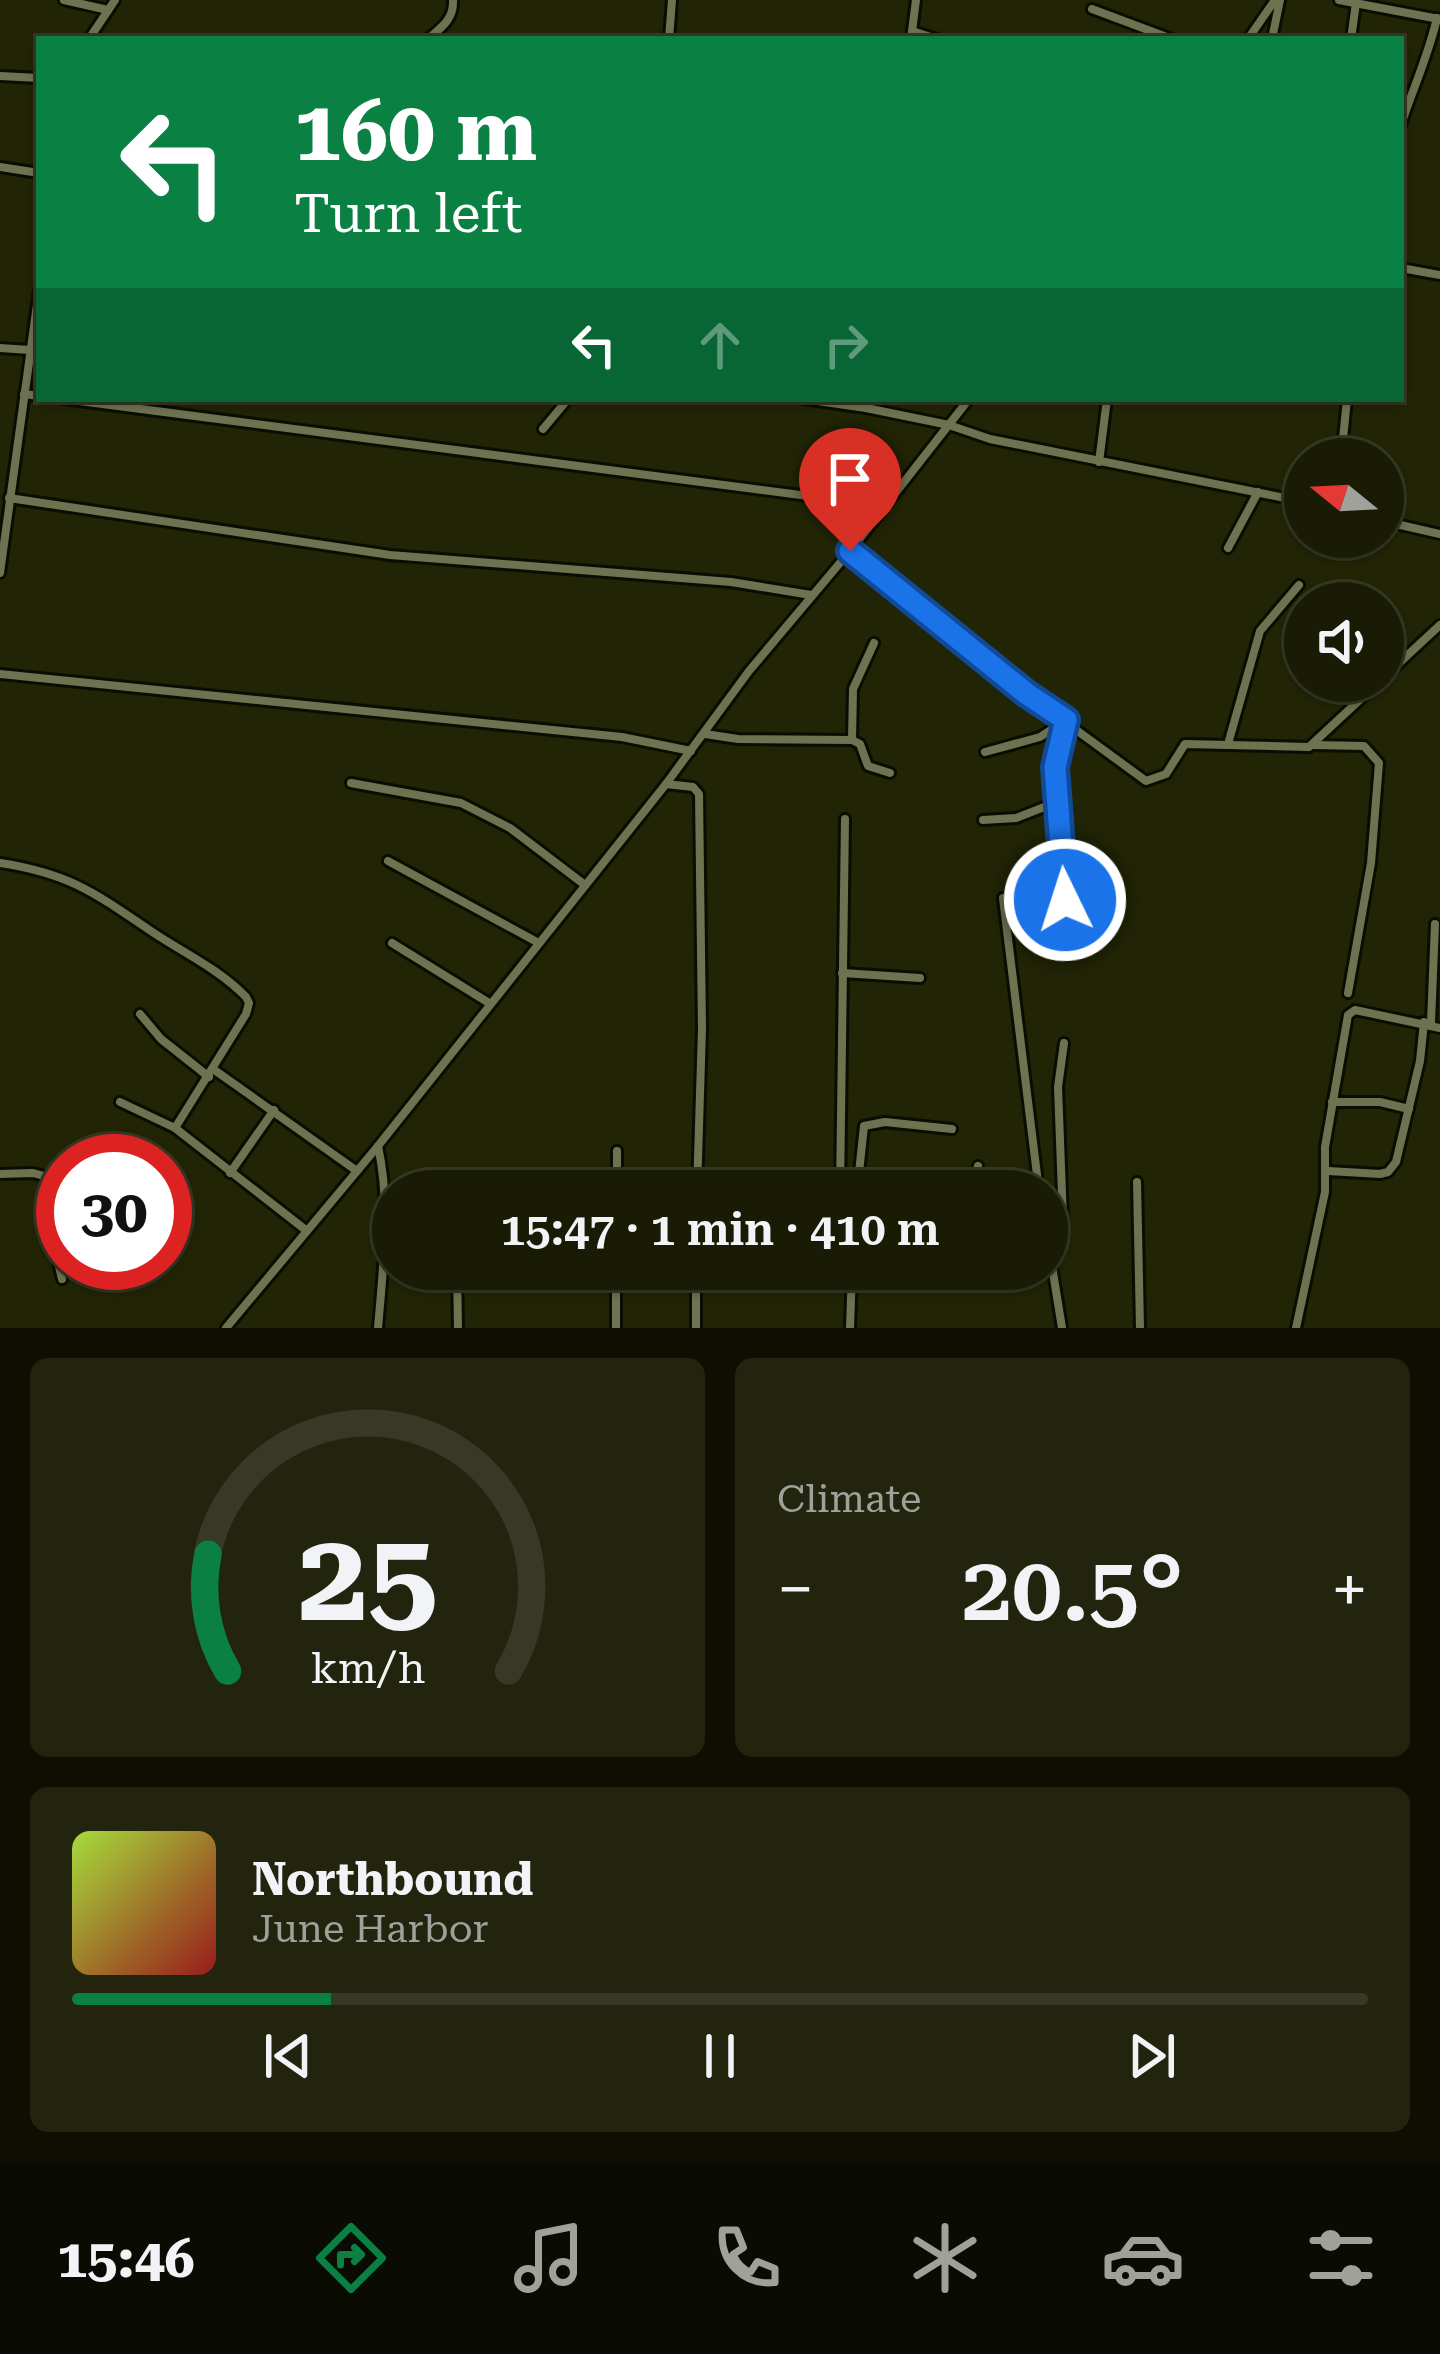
<!DOCTYPE html>
<html lang="en">
<head>
<meta charset="utf-8">
<style>
  body { margin:0; font-family:"Roboto Serif",serif; background:#22240e; color:#f1f3f6; height:100vh; display:flex; flex-direction:column; font-size:45px; white-space:nowrap }
  * { box-sizing:border-box; margin:0 }
  p { font-size:39px; color:#9fa19a }
  .icon { flex:none; width:66px; height:66px; fill:none; stroke:currentColor; stroke-width:2; stroke-linecap:round; stroke-linejoin:round }
  .map { position:relative; height:1328px; overflow:hidden }
  .drawer { display:flex; flex-direction:column; gap:30px; padding:30px; background:#0e0f02; flex:1 }
  .drawer>* { flex:none }
  .top-card { position:absolute; left:36px; top:36px; width:1368px; height:366px; border-radius:0px; box-shadow:0 3px 9px #0004,0 0 0 3px #373926; background:#0b8043; color:#fff; overflow:hidden }
  .needle { width:78px; rotate:288deg }
  .controls { position:absolute; left:1284px; top:438px; display:grid; gap:24px }
  .controls a { display:grid; place-items:center; width:120px; height:120px; border-radius:50%; background:#191b04; box-shadow:0 3px 9px #0004,0 0 0 3px #373926; font-size:60px }
  .speed { position:absolute; left:36px; top:1134px; display:flex; gap:24px; font-size:60px; font-weight:700; text-align:center }
  .speed>* { display:grid; place-content:center; width:156px; height:156px; border-radius:50%; background:#191b04; box-shadow:0 3px 9px #0004,0 0 0 3px #373926; line-height:1 }
  .speed .limit { border:18px solid #d22; background:#fff; color:#111 }
  .pin { position:absolute; display:grid; place-items:center; width:102px; height:102px; color:#fff; margin:-123px -51px; border-radius:50% 50% 50% 0; rotate:-45deg; box-shadow:0 0 12px #0007 }
  .pin .icon { rotate:45deg }
  .me { position:absolute; width:132px; margin:-66px; rotate:356deg; stroke-linejoin:round; filter:drop-shadow(0 0 9px #0008) }
  .turn { display:flex; align-items:center; gap:42px; height:252px; padding:0 60px; font-size:54px }
  .turn .icon { width:156px; height:156px; stroke-width:2.5 }
  .turn b { display:block; font-size:84px; line-height:102px }
  .lanes { display:flex; align-items:center; height:114px; padding:0 60px; background:#0003; justify-content:center; gap:60px; direction:ltr }
  .lanes .off { opacity:.35 }
  .big { font-size:90px; font-weight:600; line-height:1.1 }
  .drawer .card { flex:1; display:flex; flex-direction:column; justify-content:center; gap:18px; min-width:0; padding:0 42px; border-radius:18px; background:#22240e }
  .drawer .dial { align-items:center; gap:0 }
  .dial svg { height:312px; overflow:visible; fill:none; stroke:#373926; stroke-width:7; stroke-linecap:round; text-anchor:middle }
  .dial text { fill:#f1f3f6; stroke:none }
  .song { display:flex; align-items:center; gap:36px }
  .cover { width:144px; height:144px; border-radius:18px; background:linear-gradient(135deg,hsl(80 70% 55%),hsl(0 70% 35%)) }
  .played { height:12px; border-radius:6px; background:linear-gradient(90deg,#0b8043 20%,#373926 20%) }
  .keys { display:flex; justify-content:space-around; direction:ltr }
  .heat { display:flex; justify-content:space-between; align-items:center; font-size:66px; direction:ltr }
  .drawer .tiles { flex:1; display:grid; gap:30px; grid-template-columns:1fr 1fr }
  .card:last-child { grid-column:span 2 }
  .trip { position:absolute; left:372px; top:1170px; width:696px; height:120px; border-radius:60px; background:#191b04; box-shadow:0 3px 9px #0004,0 0 0 3px #373926; font-weight:600; line-height:120px; text-align:center }
  .tab-bar { display:flex; height:192px; justify-content:space-around; align-items:center; background:#0a0b02; color:#9fa19a }
  .tab-bar .icon { width:84px; height:84px }
  .tab-bar .current { color:#0b8043 }
  .tab-bar b { font-size:54px; color:#f1f3f6 }
  .map>svg:first-child { display:block }
</style>
</head>
<body>
<div class="map">
<svg width="1440" height="1328" viewBox="0 0 1440 1328">
  <rect width="100%" height="100%" fill="#212405"/>
  <g fill="none" stroke-linecap="round" stroke-linejoin="round">
    <defs>
      <g id="minor">
        <path d="M64,0L108,10"/>
        <path d="M1339,0L1439,19"/>
        <path d="M1092,9L1172,39"/>
        <path d="M912,31L937,39"/>
        <path d="M89,39L115,0"/>
        <path d="M428,39C442,27 454,19 453,0"/>
        <path d="M669,39L672,0"/>
        <path d="M911,39L916,0"/>
        <path d="M1248,39L1275,0"/>
        <path d="M1272,39L1280,0"/>
        <path d="M1351,39L1356,3"/>
        <path d="M0,76L39,78"/>
        <path d="M1401,125C1413,88 1428,57 1437,18"/>
        <path d="M0,167L39,173"/>
        <path d="M1401,268L1440,275"/>
        <path d="M0,348L30,350"/>
        <path d="M24,394L39,396"/>
        <path d="M64,399L885,506"/>
        <path d="M804,399L866,408"/>
        <path d="M864,399L866,408L949,425L990,439L1305,502"/>
        <path d="M543,429L568,399"/>
        <path d="M1341,459L1347,399"/>
        <path d="M1099,462L1107,399"/>
        <path d="M9,498L390,555L731,582L811,595"/>
        <path d="M1383,521L1440,534"/>
        <path d="M1228,548L1258,492"/>
        <path d="M850,551L1027,694L1146,781L1166,774L1185,744L1309,747L1380,681"/>
        <path d="M0,573L39,290"/>
        <path d="M0,674L622,737L691,751"/>
        <path d="M1383,678L1440,625"/>
        <path d="M705,734L738,739L852,740L860,744L868,766L890,773"/>
        <path d="M852,740L853,689L874,643"/>
        <path d="M1228,744L1260,631L1299,585"/>
        <path d="M1314,745L1364,746L1379,763L1371,863L1348,993"/>
        <path d="M985,752L1040,737L1066,720L1055,767L1063,915"/>
        <path d="M351,783L461,803L510,828L585,885"/>
        <path d="M666,784L693,787L699,794L702,1029L697,1191"/>
        <path d="M983,820L1016,818L1057,802"/>
        <path d="M388,861L537,942"/>
        <path d="M0,863C66,873 92,891 145,927C179,951 217,967 246,997L249,1003L246,1014L175,1128"/>
        <path d="M1003,898L1039,1191"/>
        <path d="M392,943L489,1003"/>
        <path d="M842,973L920,978"/>
        <path d="M140,1014L161,1039L209,1077"/>
        <path d="M1431,1023L1435,924"/>
        <path d="M213,1069L357,1171"/>
        <path d="M120,1102L175,1128L307,1231"/>
        <path d="M1332,1102H1380L1409,1109"/>
        <path d="M378,1146C391,1205 383,1268 378,1328"/>
        <path d="M1328,1171L1380,1174L1388,1172L1396,1162L1420,1061L1424,1022"/>
        <path d="M230,1173L274,1110"/>
        <path d="M0,1174L33,1173L63,1181"/>
        <path d="M1137,1182L1140,1328"/>
        <path d="M456,1187V1191"/>
        <path d="M617,1191V1151"/>
        <path d="M840,1191L845,819"/>
        <path d="M857,1191L864,1126L885,1122L952,1129"/>
        <path d="M972,1191L978,1166"/>
        <path d="M1047,1199L1051,1211L1047,1227"/>
        <path d="M1047,1235L1062,1328"/>
        <path d="M1049,1247L1060,1233L1063,1221L1058,1087L1064,1043"/>
        <path d="M457,1269L458,1328"/>
        <path d="M62,1279L58,1262L63,1222"/>
        <path d="M226,1328L378,1146L666,784L749,671L850,551L969,399"/>
        <path d="M616,1328V1269"/>
        <path d="M696,1328V1269"/>
        <path d="M850,1328L852,1269"/>
        <path d="M1296,1328L1325,1192V1147L1348,1015L1355,1010L1440,1028"/>
      </g>
    </defs>
    <use href="#minor" stroke="#0b0d00" stroke-width="14"/>
    <use href="#minor" stroke="#6e7251" stroke-width="8"/>
  </g>
  <g fill="none" stroke-linecap="round" stroke-linejoin="round">
    <defs>
      <path id="route" d="M850,551L1027,694L1066,720L1055,767L1065,900"/>
    </defs>
    <use href="#route" stroke="#114b97" stroke-width="30"/>
    <use href="#route" stroke="#1a73e8" stroke-width="21"/>
  </g>
</svg>
<div class="controls">
<a><svg class="needle" viewBox="-14 -14 28 28"><path d="M0-13l5 13h-10z" fill="#e53935"/><path d="M0 13l5-13h-10z" fill="#9fa19a"/></svg></a>
<a><svg class="icon" aria-label="sound" viewBox="0 0 24 24"><path d="M4 9h4l5-4v14l-5-4H4zM17 9q2 3 0 6"/></svg></a>
</div>
<div class="speed"><div class="limit">30</div></div>
<div class="pin" style="left:850px;top:551px;background:#d93025"><svg class="icon" aria-label="arrive" viewBox="0 0 24 24"><path d="M6 21V4h12l-3 4 3 4H6"/></svg></div>
<svg class="me" style="left:1065px;top:900px" viewBox="-20 -20 40 40"><circle r="17" fill="#1a73e8" stroke="#fff" stroke-width="3"/><path d="M0-11L8 9 0 5-8 9z" fill="#fff"/></svg>
<div class="trip">15:47 · 1 min · 410 m</div>
<div class="top-card">
<div class="turn"><svg class="icon" aria-label="left" viewBox="0 0 24 24"><path d="M17 20v-9H6M10 6l-5 5 5 5"/></svg><div><b>160 m</b>Turn left</div></div>
<div class="lanes"><svg class="icon" aria-label="left" viewBox="0 0 24 24"><path d="M17 20v-9H6M10 6l-5 5 5 5"/></svg><svg class="icon off" aria-label="ahead" viewBox="0 0 24 24"><path d="M12 20V5M6 11l6-6 6 6"/></svg><svg class="icon off" aria-label="right" viewBox="0 0 24 24"><path d="M7 20v-9h11M14 6l5 5-5 5"/></svg></div>
</div>
</div>
<section class="drawer">
<div class="tiles">
<div class="card dial"><svg viewBox="0 0 100 80">
<path d="M14 69A42 42 0 1 1 86 69"/>
<path d="M14 69A42 42 0 0 1 9 39" stroke="#0b8043"/>
<text x="50" y="56" font-size="32" font-weight="700">25</text>
<text x="50" y="72" font-size="11">km/h</text>
</svg></div>
<div class="card"><p>Climate</p>
<div class="heat"><a>−</a><b class="big">20.5°</b><a>+</a></div>
</div>
<div class="card">
<div class="song"><i class="cover"></i><div><b>Northbound</b><p>June Harbor</p></div></div>
<div class="played"></div>
<div class="keys"><svg class="icon" aria-label="previous" viewBox="0 0 24 24"><path d="M18 5L8 12l10 7zM5 5v14"/></svg><svg class="icon" aria-label="pause" viewBox="0 0 24 24"><path d="M8 5v14M16 5v14"/></svg><svg class="icon" aria-label="next" viewBox="0 0 24 24"><path d="M6 5l10 7-10 7zM19 5v14"/></svg></div>
</div>
</div>
</section>
<nav class="tab-bar">
<b>15:46</b>
<svg class="icon current" aria-label="directions" viewBox="0 0 24 24"><path d="M12 3l9 9-9 9-9-9zM9 14v-3h6M13 9l2 2-2 2"/></svg>
<svg class="icon" aria-label="music" viewBox="0 0 24 24"><path d="M9 18V5l10-2v13"/><circle cx="6" cy="18" r="3"/><circle cx="16" cy="16" r="3"/></svg>
<svg class="icon" aria-label="phone" viewBox="0 0 24 24"><path d="M5 4h4l2 5-3 2q2 4 5 5l2-3 5 2v4C11 20 4 13 5 4z"/></svg>
<svg class="icon" aria-label="climate" viewBox="0 0 24 24"><path d="M12 3v18M4 7l16 10M4 17L20 7"/></svg>
<svg class="icon" aria-label="car" viewBox="0 0 24 24"><path d="M5 17H2v-5l4-1 3-4h7l3 4 3 1v5h-3M9 17h6M6 11h13"/><circle cx="7" cy="17" r="2"/><circle cx="17" cy="17" r="2"/></svg>
<svg class="icon" aria-label="filters" viewBox="0 0 24 24"><path d="M4 7h16M4 17h16"/><circle cx="9" cy="7" r="2"/><circle cx="15" cy="17" r="2"/></svg>
</nav>
</body>
</html>
